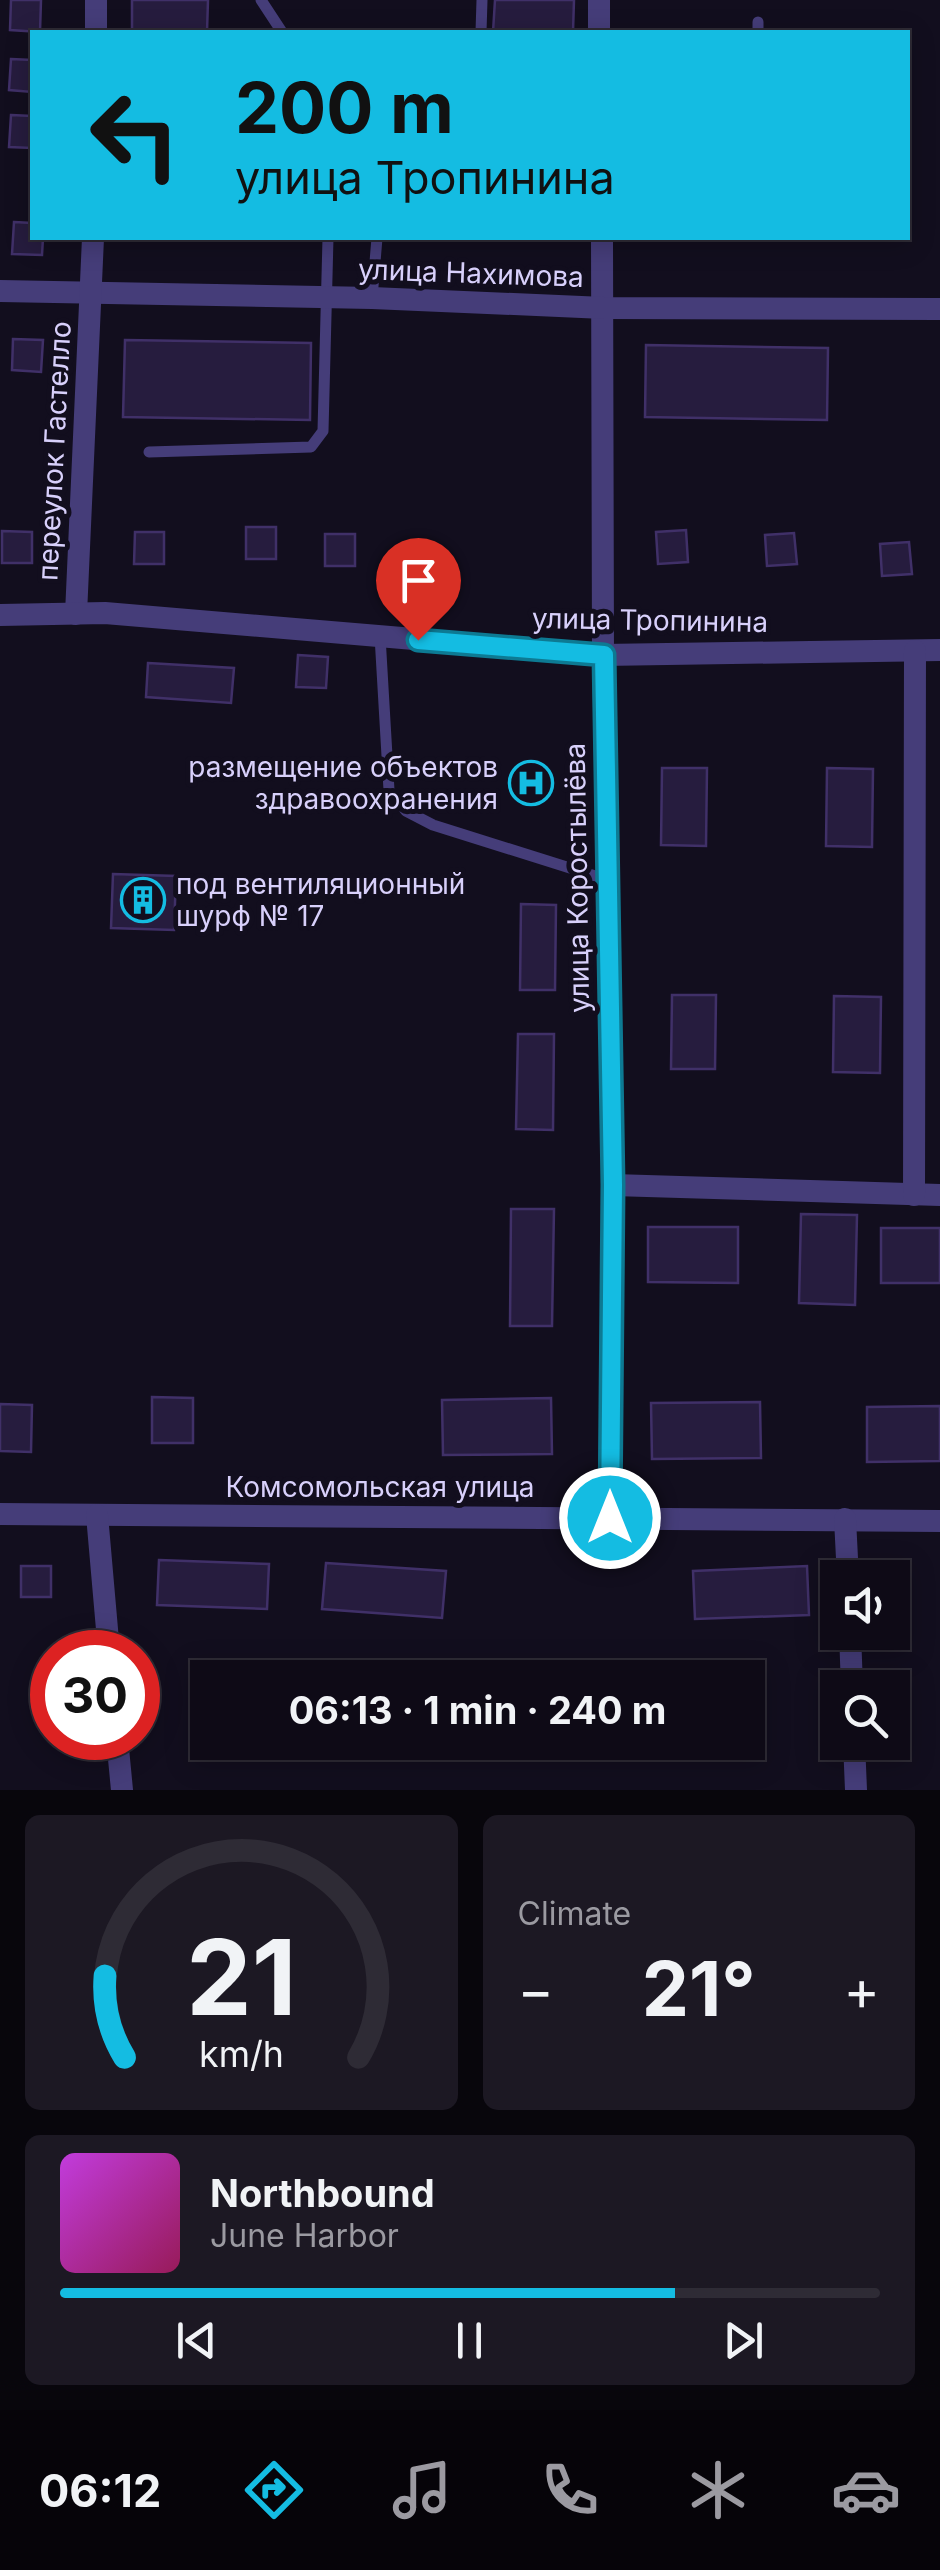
<!DOCTYPE html>
<html lang="en">
<head>
<meta charset="utf-8">
<style>
  body { margin:0; font-family:Inter,sans-serif; background:#1c1823; color:#f1f3f6; height:100vh; display:flex; flex-direction:column; font-size:38px; white-space:nowrap }
  * { box-sizing:border-box; margin:0 }
  p { font-size:32px; color:#9b9aa1 }
  .icon { flex:none; width:55px; height:55px; fill:none; stroke:currentColor; stroke-width:2; stroke-linecap:round; stroke-linejoin:round }
  .map { position:relative; height:1790px; overflow:hidden }
  .panel { display:flex; flex-direction:column; gap:25px; padding:25px; background:#08060c; flex:1 }
  .panel>* { flex:none }
  .guide { position:absolute; left:30px; top:30px; width:880px; height:210px; border-radius:0px; box-shadow:0 5px 25px #0003,0 0 0 2px #2e2b35; background:#14bce2; color:#111; overflow:hidden }
  .tools { position:absolute; left:820px; top:1560px; display:grid; gap:20px }
  .tools a { display:grid; place-items:center; width:90px; height:90px; border-radius:0px; background:#0e0a16; box-shadow:0 5px 25px #0003,0 0 0 2px #2e2b35; font-size:50px }
  .speed { position:absolute; left:30px; top:1630px; display:flex; gap:20px; font-size:50px; font-weight:700; text-align:center }
  .speed>* { display:grid; place-content:center; width:130px; height:130px; border-radius:50%; background:#0e0a16; box-shadow:0 5px 25px #0003,0 0 0 2px #2e2b35; line-height:1 }
  .speed .limit { border:15px solid #d22; background:#fff; color:#111 }
  .pin { position:absolute; display:grid; place-items:center; width:85px; height:85px; color:#fff; margin:-102px -42px; border-radius:50% 50% 50% 0; rotate:-45deg; box-shadow:0 0 10px #0007 }
  .pin .icon { rotate:45deg }
  .me { position:absolute; width:110px; margin:-55px; rotate:0deg; stroke-linejoin:round; filter:drop-shadow(0 0 8px #0008) }
  .turn { display:flex; align-items:center; gap:35px; height:210px; padding:0 40px; font-size:45px }
  .turn .icon { width:130px; height:130px; stroke-width:2.5 }
  .turn b { display:block; font-size:70px; line-height:85px }
  .big { font-size:75px; font-weight:700; line-height:1.1 }
  .panel .card { flex:1; display:flex; flex-direction:column; justify-content:center; gap:15px; min-width:0; padding:0 35px; border-radius:15px; background:#1c1823 }
  .panel .dial { align-items:center; gap:0 }
  .dial svg { height:260px; overflow:visible; fill:none; stroke:#2e2b35; stroke-width:7; stroke-linecap:round; text-anchor:middle }
  .dial text { fill:#f1f3f6; stroke:none }
  .song { display:flex; align-items:center; gap:30px }
  .cover { width:120px; height:120px; border-radius:15px; background:linear-gradient(135deg,hsl(290 70% 55%),hsl(330 70% 35%)) }
  .played { height:10px; border-radius:5px; background:linear-gradient(90deg,#14bce2 75%,#2e2b35 75%) }
  .keys { display:flex; justify-content:space-around; direction:ltr }
  .heat { display:flex; justify-content:space-between; align-items:center; font-size:55px; direction:ltr }
  .panel .tiles { flex:1; display:grid; gap:25px; grid-template-columns:1fr 1fr }
  .card:last-child { grid-column:span 2 }
  .trip { position:absolute; left:190px; top:1660px; width:575px; height:100px; border-radius:0px; background:#0e0a16; box-shadow:0 5px 25px #0003,0 0 0 2px #2e2b35; font-weight:700; line-height:100px; text-align:center }
  .menu { display:flex; height:160px; justify-content:space-around; align-items:center; background:#060409; color:#9b9aa1 }
  .menu .icon { width:70px; height:70px }
  .menu .current { color:#14bce2 }
  .menu b { font-size:45px; color:#f1f3f6 }
  .map>svg:first-child { display:block }
</style>
</head>
<body>
<div class="map">
<svg width="940" height="1790" viewBox="0 0 940 1790">
  <rect width="100%" height="100%" fill="#120e1e"/>
  <g fill="#261c3e" stroke="#403068" stroke-width="2.5">
    <path d="M11,0H41L40,32L10,30Z"/>
    <path d="M132,0H208L207,32H132Z"/>
    <path d="M495,0H574L573,32H493Z"/>
    <path d="M11,59L32,60V92L9,90Z"/>
    <path d="M11,115L32,116V148L9,147Z"/>
    <path d="M14,222L32,223V238H43L42,255L12,254Z"/>
    <path d="M13,339L43,340L41,372L12,370Z"/>
    <path d="M125,340L311,343L310,420L123,417Z"/>
    <path d="M646,345L828,348L827,420L645,417Z"/>
    <rect x="246" y="527" width="30" height="32"/>
    <path d="M686,530L688,562L658,564L656,532Z"/>
    <path d="M2,531L32,532V563H2Z"/>
    <path d="M135,532H164V564H134Z"/>
    <path d="M794,533L797,564L767,566L765,535Z"/>
    <rect x="325" y="534" width="30" height="32"/>
    <path d="M909,542L912,574L882,576L880,544Z"/>
    <path d="M298,655L328,657L326,688L296,687Z"/>
    <path d="M148,663L234,668L231,703L146,697Z"/>
    <path d="M662,768H707L706,846L661,845Z"/>
    <path d="M827,768L873,769L872,847L826,846Z"/>
    <path d="M113,874L176,876L174,930L111,928Z"/>
    <path d="M521,904L556,905L555,990H520Z"/>
    <path d="M672,995H716L715,1069H671Z"/>
    <path d="M834,996L881,997L880,1073L833,1072Z"/>
    <path d="M518,1034H554L553,1130L516,1129Z"/>
    <path d="M511,1209H554L552,1326H510Z"/>
    <path d="M801,1214L857,1215L855,1305L799,1303Z"/>
    <path d="M648,1227H738V1283L648,1282Z"/>
    <rect x="881" y="1228" width="59" height="55"/>
    <path d="M152,1397L193,1398V1443H152Z"/>
    <path d="M551,1398L552,1454L443,1455L442,1400Z"/>
    <path d="M760,1402L761,1458L652,1459L651,1403Z"/>
    <path d="M0,1404L32,1405L31,1452L0,1451Z"/>
    <path d="M940,1406V1461L867,1462V1407Z"/>
    <path d="M159,1560L269,1564L267,1609L157,1605Z"/>
    <path d="M326,1563L446,1571L442,1618L322,1609Z"/>
    <rect x="21" y="1566" width="30" height="31"/>
    <path d="M807,1566L809,1615L695,1619L693,1571Z"/>
  </g>
  <g fill="none" stroke-linecap="round" stroke-linejoin="round">
    <g stroke="#453d79" stroke-width="11">
      <path d="M261,0L282,32"/>
      <path d="M481,32L482,0"/>
      <path d="M758,32V22"/>
      <path d="M372,298L377,238"/>
      <path d="M149,452L311,447L323,431L328,238"/>
      <path d="M380,636L389,790L406,811L433,825L608,880"/>
    </g>
    <g stroke="#453d79" stroke-width="22">
      <path d="M96,32V0"/>
      <path d="M599,32V0"/>
      <path d="M602,238L603,655L613,1185L610,1518"/>
      <path d="M0,291L372,298L604,308L940,309"/>
      <path d="M76,614L93,238"/>
      <path d="M0,615L105,613L603,655L940,650"/>
      <path d="M613,1185L940,1195"/>
      <path d="M914,1195L915,651"/>
      <path d="M0,1514L940,1521"/>
      <path d="M97,1515L109,1652"/>
      <path d="M845,1519L848,1578"/>
      <path d="M850,1632L852,1688"/>
      <path d="M117,1738L122,1790"/>
      <path d="M854,1742L856,1790"/>
    </g>
  </g>
  <g fill="none" stroke-linecap="round" stroke-linejoin="round">
    <defs>
      <path id="route" d="M418,640L604,655L613,1185L610,1518"/>
    </defs>
    <use href="#route" stroke="#0d7a93" stroke-width="25"/>
    <use href="#route" stroke="#14bce2" stroke-width="18"/>
  </g>
  <defs>
    <symbol id="hospital-ring" viewBox="-11 -11 22 22"><circle r="9.5" fill="#120e1e" stroke="#14bce2" stroke-width="1.5"/><path d="M-5-5h3v3.5h4V-5h3V5h-3V1.5h-4V5h-3Z" fill="#14bce2"/></symbol>
    <symbol id="building-ring" viewBox="-11 -11 22 22"><circle r="9.5" fill="#120e1e" stroke="#14bce2" stroke-width="1.5"/><path d="M-4-6H4V6H1V3H-1V6H-4ZM-2.5-4.3h1.7v1.8h-1.7ZM.8-4.3h1.7v1.8H.8ZM-2.5-1h1.7V.8h-1.7ZM.8-1h1.7V.8H.8Z" fill="#14bce2"/></symbol>
  </defs>
  <g fill-rule="evenodd">
    <use href="#hospital-ring" x="506" y="758" width="50" height="50"/>
    <use href="#building-ring" x="118" y="875" width="50" height="50"/>
  </g>
  <g text-anchor="middle" dominant-baseline="central" stroke-width="10" stroke-linejoin="round" paint-order="stroke">
    <g font-size="28" fill="#d8d0fb" stroke="#120e1e">
      <text transform="translate(471 273) rotate(2)">улица Нахимова</text>
      <text transform="translate(54 451) rotate(-87)">переулок Гастелло</text>
      <text transform="translate(650 620) rotate(1)">улица Тропинина</text>
      <text transform="translate(577 878) rotate(-91)">улица Коростылёва</text>
      <text x="380" y="1487">Комсомольская улица</text>
    </g>
    <g font-size="28" fill="#d8d0fb" stroke="#120e1e" text-anchor="end">
      <text x="498" y="767">размещение объектов<tspan x="498" dy="32">здравоохранения</tspan></text>
      <text x="176" y="884" text-anchor="start">под вентиляционный<tspan x="176" dy="32">шурф № 17</tspan></text>
    </g>
  </g>
</svg>
<div class="tools">
<a><svg class="icon" aria-label="sound" viewBox="0 0 24 24"><path d="M4 9h4l5-4v14l-5-4H4zM17 9q2 3 0 6"/></svg></a>
<a><svg class="icon" aria-label="search" viewBox="0 0 24 24"><circle cx="10" cy="10" r="6"/><path d="M15 15l6 6"/></svg></a>
</div>
<div class="speed"><div class="limit">30</div></div>
<div class="pin" style="left:418px;top:640px;background:#d93025"><svg class="icon" aria-label="arrive" viewBox="0 0 24 24"><path d="M6 21V4h12l-3 4 3 4H6"/></svg></div>
<svg class="me" style="left:610px;top:1518px" viewBox="-20 -20 40 40"><circle r="17" fill="#14bce2" stroke="#fff" stroke-width="3"/><path d="M0-11L8 9 0 5-8 9z" fill="#fff"/></svg>
<div class="trip">06:13 · 1 min · 240 m</div>
<div class="guide">
<div class="turn"><svg class="icon" aria-label="left" viewBox="0 0 24 24"><path d="M17 20v-9H6M10 6l-5 5 5 5"/></svg><div><b>200 m</b>улица Тропинина</div></div>
</div>
</div>
<section class="panel">
<div class="tiles">
<div class="card dial"><svg viewBox="0 0 100 80">
<path d="M14 69A42 42 0 1 1 86 69"/>
<path d="M14 69A42 42 0 0 1 8 44" stroke="#14bce2"/>
<text x="50" y="56" font-size="32" font-weight="700">21</text>
<text x="50" y="72" font-size="11">km/h</text>
</svg></div>
<div class="card"><p>Climate</p>
<div class="heat"><a>−</a><b class="big">21°</b><a>+</a></div>
</div>
<div class="card">
<div class="song"><i class="cover"></i><div><b>Northbound</b><p>June Harbor</p></div></div>
<div class="played"></div>
<div class="keys"><svg class="icon" aria-label="previous" viewBox="0 0 24 24"><path d="M18 5L8 12l10 7zM5 5v14"/></svg><svg class="icon" aria-label="pause" viewBox="0 0 24 24"><path d="M8 5v14M16 5v14"/></svg><svg class="icon" aria-label="next" viewBox="0 0 24 24"><path d="M6 5l10 7-10 7zM19 5v14"/></svg></div>
</div>
</div>
</section>
<nav class="menu">
<b>06:12</b>
<svg class="icon current" aria-label="directions" viewBox="0 0 24 24"><path d="M12 3l9 9-9 9-9-9zM9 14v-3h6M13 9l2 2-2 2"/></svg>
<svg class="icon" aria-label="music" viewBox="0 0 24 24"><path d="M9 18V5l10-2v13"/><circle cx="6" cy="18" r="3"/><circle cx="16" cy="16" r="3"/></svg>
<svg class="icon" aria-label="phone" viewBox="0 0 24 24"><path d="M5 4h4l2 5-3 2q2 4 5 5l2-3 5 2v4C11 20 4 13 5 4z"/></svg>
<svg class="icon" aria-label="climate" viewBox="0 0 24 24"><path d="M12 3v18M4 7l16 10M4 17L20 7"/></svg>
<svg class="icon" aria-label="car" viewBox="0 0 24 24"><path d="M5 17H2v-5l4-1 3-4h7l3 4 3 1v5h-3M9 17h6M6 11h13"/><circle cx="7" cy="17" r="2"/><circle cx="17" cy="17" r="2"/></svg>
</nav>
</body>
</html>
